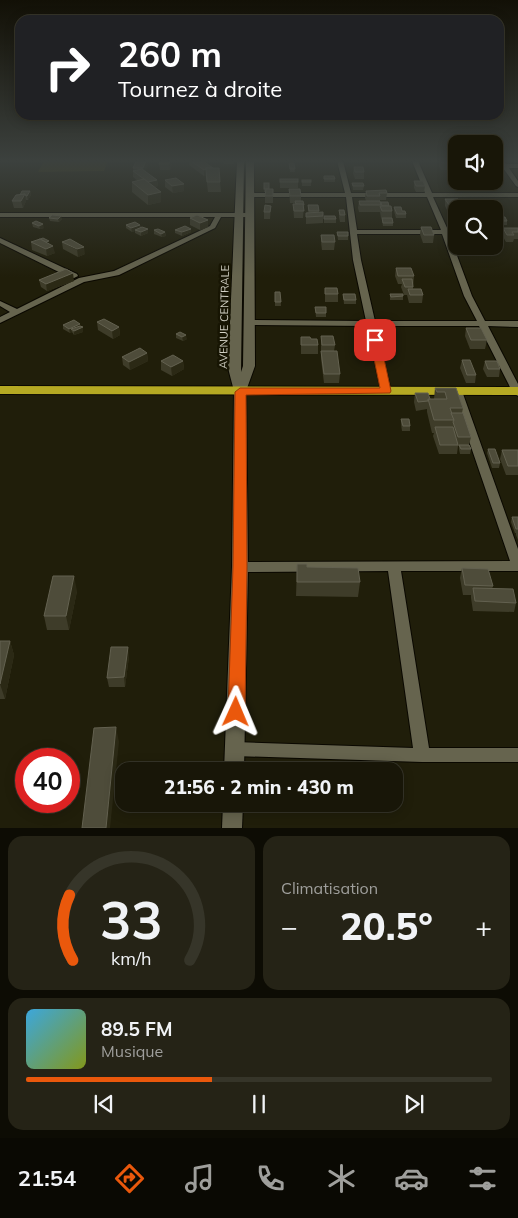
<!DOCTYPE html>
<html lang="fr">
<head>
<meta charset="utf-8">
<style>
  body { margin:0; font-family:Mulish,sans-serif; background:#252316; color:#f1f3f6; height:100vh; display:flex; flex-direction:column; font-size:19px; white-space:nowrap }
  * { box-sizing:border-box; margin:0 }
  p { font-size:16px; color:#9f9f9c }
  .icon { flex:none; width:28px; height:28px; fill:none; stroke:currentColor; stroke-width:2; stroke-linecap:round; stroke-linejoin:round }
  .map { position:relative; height:828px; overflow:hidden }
  .panel { display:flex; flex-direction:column; gap:8px; padding:8px; background:#0d0c04; flex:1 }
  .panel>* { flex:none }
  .banner { position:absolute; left:15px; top:15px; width:489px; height:105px; border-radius:15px; box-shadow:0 2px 12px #0003,0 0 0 1px #363529; background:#202124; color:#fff; overflow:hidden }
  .controls { position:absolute; left:448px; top:135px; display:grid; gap:10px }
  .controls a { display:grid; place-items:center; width:55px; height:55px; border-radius:10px; background:#181608; box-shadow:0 2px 12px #0003,0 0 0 1px #363529; font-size:25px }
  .speed { position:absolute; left:15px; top:748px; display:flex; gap:10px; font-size:25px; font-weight:700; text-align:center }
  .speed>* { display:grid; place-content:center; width:65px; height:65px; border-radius:50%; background:#181608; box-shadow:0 2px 12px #0003,0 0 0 1px #363529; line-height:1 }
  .speed .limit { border:8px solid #d22; background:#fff; color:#111 }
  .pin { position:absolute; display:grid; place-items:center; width:42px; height:42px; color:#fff; margin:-21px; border-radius:10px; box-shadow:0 2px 8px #0006 }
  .me { position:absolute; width:55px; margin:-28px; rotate:1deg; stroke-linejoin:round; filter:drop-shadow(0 0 4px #0008) }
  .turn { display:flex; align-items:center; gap:18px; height:105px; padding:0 20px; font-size:22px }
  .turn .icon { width:65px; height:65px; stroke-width:2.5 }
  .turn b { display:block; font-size:35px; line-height:42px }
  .big { font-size:38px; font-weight:800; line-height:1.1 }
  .panel .widget { flex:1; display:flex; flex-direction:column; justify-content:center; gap:8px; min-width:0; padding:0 18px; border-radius:15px; background:#252316 }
  .panel .dial { align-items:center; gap:0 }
  .dial svg { height:130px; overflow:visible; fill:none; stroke:#363529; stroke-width:7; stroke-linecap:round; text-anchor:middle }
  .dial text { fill:#f1f3f6; stroke:none }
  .song { display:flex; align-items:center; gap:15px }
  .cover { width:60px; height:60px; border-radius:8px; background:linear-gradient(135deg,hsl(200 70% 55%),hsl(70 70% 35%)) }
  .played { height:5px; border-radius:2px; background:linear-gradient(90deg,#ea580c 40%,#363529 40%) }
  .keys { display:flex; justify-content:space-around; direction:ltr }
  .heat { display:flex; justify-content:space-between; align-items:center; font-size:28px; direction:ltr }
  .panel .tiles { flex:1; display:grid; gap:8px; grid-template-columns:1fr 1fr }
  .widget:last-child { grid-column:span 2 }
  .trip { position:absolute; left:115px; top:762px; width:288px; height:50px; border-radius:15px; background:#181608; box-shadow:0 2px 12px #0003,0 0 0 1px #363529; font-weight:800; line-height:50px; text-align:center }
  .dock { display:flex; height:80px; justify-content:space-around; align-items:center; background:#0a0903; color:#9f9f9c }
  .dock .icon { width:35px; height:35px }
  .dock .on { color:#ea580c }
  .dock b { font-size:22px; color:#f1f3f6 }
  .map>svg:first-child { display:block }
</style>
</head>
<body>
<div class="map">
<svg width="518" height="828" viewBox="0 0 518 828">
  <rect width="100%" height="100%" fill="#201e0a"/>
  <path fill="#3e3905" d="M44,161H108L104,171L38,172Z"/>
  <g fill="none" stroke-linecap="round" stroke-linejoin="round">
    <defs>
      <g id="minor">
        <path d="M337,161H343L351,193H425L412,161H418L432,193H518V197H433L448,230H456V234H449L472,296L485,321H518V327L488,326L518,384V396L513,393L479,326H376L391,391L386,394L381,391L367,326L247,325V321L250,320L366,321L353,260L346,197H250L247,195L250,193H345ZM352,197H427L441,230H357ZM357,234H442L464,296L477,321H375L361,260Z"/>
        <path d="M498,161H504L506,164H518V168H509L518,181V187L516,186Z"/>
        <path d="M0,213H247L250,215L247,217H221L215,228L119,275L84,282L0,323V317L10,312L0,306V301L17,309L79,278L114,271L210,226L215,217H0Z"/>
        <rect x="494" y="229" width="24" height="4"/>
        <path d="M0,238L77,274L78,276L74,278H71L0,243Z"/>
        <path d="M457,388L462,391L518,549V571H401L429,748H518V762H422L235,756L230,754L227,749L230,744L235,742L413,748L388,571L240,572L236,570L234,567L236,564L240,562L510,561L452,391Z"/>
      </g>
      <g id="tertiary">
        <path d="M237,161H244L241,372L243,366L246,161H254L255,366L246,391L248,567L244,771H224L232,567L234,391L228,368Z"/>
        <path d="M223,804H243L242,828H222Z"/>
      </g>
      <path id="trunk" d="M0,386L518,387V395L0,394Z"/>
    </defs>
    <use href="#minor" stroke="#0a0800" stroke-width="2"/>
    <use href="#tertiary" stroke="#0a0800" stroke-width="2"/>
    <use href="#trunk" stroke="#0a0800" stroke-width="2"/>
    <use href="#minor" fill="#66644e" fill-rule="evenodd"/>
    <use href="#tertiary" fill="#66644e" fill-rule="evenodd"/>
    <use href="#trunk" fill="#b5a923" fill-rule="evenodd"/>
  </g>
  <g fill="#3e3c29">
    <path d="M136,161H149L145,171L157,180L158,186L154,187L161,202L148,205L132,192V182L138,181L133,177V168Z"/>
    <path d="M189,161H203L220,182L221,192H208L206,176H204L189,165Z"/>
    <path d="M223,161H234V164H224Z"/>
    <path d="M367,161H375V162H368Z"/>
    <path d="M440,161H456V170H441L439,166Z"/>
    <path d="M289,163H294L295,172H290Z"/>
    <path d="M159,164H172L170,170H160Z"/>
    <path d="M354,167L364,172V179H355L353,173Z"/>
    <path d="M454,173H456V179H455L454,176Z"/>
    <path d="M324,176L335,179V182H324Z"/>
    <path d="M280,179L298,182V188H280Z"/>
    <path d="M165,180L184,184V191L173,193L165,187Z"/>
    <rect x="302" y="180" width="9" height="6"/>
    <path d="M414,181L425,186L424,192H416L414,188Z"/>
    <path d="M479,181H494L502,182L501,185H497L496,189H480L478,186Z"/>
    <path d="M264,183L269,189H273V203H265V192H264Z"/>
    <path d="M352,183L364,186L363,190H353Z"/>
    <path d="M289,189L301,196V201L304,205L303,218H294L293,204H295V203H290Z"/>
    <path d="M30,191L31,195L28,200H26V201L23,208H14L12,201L20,195Z"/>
    <path d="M366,191L387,193L386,200H380V201L381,204L389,206L392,211V218H381L380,212H359L358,208L359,201H366L365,198Z"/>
    <path d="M445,199L462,205L461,209H456V212H448L445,206Z"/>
    <path d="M308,205H318L319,212L323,216V223L306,224V213L308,212Z"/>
    <path d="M271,206L270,219H264V212Z"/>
    <path d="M394,207L402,211L406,214V218H396L394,211Z"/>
    <path d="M339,210L345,215V222H340L339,217Z"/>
    <path d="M52,215L62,219L59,222L50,221L49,218Z"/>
    <path d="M324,216L336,219V223H324Z"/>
    <path d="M494,217L507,221V225H496L494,221Z"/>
    <path d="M190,218L208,220V227L200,230L190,225Z"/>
    <path d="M382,218L393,223V226H383L382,221Z"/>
    <path d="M32,223L44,228L40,229L33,227Z"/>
    <path d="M126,225H140L141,227L148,229V233L141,236L135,233V231L132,232L126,228Z"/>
    <path d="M421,227L434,235L433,243H423L420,234Z"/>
    <path d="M503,228H518V239H514L513,242H506L502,235Z"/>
    <path d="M191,229V232L182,236L175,233V230Z"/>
    <path d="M494,229L496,232L494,239Z"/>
    <path d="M154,230L165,232L166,236L162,237L154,234Z"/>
    <path d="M337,232L348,236V240H338Z"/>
    <path d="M321,235L335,242L334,250H322L321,242Z"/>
    <path d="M31,242L49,244L55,253L47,256L32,250Z"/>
    <path d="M62,242L85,254L78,257L63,249Z"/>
    <path d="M463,246H482V250H464Z"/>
    <path d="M396,268L414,276L413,289L423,295L422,303H409L407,295H404L401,287L402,284H398L395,276Z"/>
    <path d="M39,280L74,281L47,291L41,287Z"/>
    <path d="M325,288L338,294V302H325Z"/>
    <path d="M275,292H280L281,306H275Z"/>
    <path d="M343,294L356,300V304H344Z"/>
    <path d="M390,294L403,296V300H390Z"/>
    <path d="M315,307L326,313V317H316Z"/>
    <path d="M97,322L119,327L120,335L113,339L98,330Z"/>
    <path d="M63,325L81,326L83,332L74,335L72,332L70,333L63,329Z"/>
    <path d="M466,328L487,340L485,349H470L465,336Z"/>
    <path d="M176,334L187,339L183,341L176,338Z"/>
    <path d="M321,336L335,345L334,351L340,374L339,383H324L321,359Z"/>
    <path d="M301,337L311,339L318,345V354H301Z"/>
    <path d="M147,353L148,361L130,370L123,365L122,357Z"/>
    <path d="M462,360L476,375L475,383H466L460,368Z"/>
    <path d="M161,361H183L184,369L172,376L161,370Z"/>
    <path d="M485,361L500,369L499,377H487L483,369Z"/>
    <path d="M435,388H456L463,408L462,413L471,437L469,445L471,449L470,454H460L459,449V446H458L457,454H439L433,436L434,433H432L427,412V409L416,411L414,402L415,393L430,399H434Z"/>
    <path d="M401,419L410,426V431H402L401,424Z"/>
    <path d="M488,449L500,463L499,468H492L487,453Z"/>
    <path d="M502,450H518V475H506L500,459Z"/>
    <path d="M512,517H518V540L516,535V533H515L511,522Z"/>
    <path d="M297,564L360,582L358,597L296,596Z"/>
    <path d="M462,568L493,586L492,589L516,603L514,612L473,611L471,598V595H463L460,578Z"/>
    <path d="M77,591L69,630H47L44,616Z"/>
    <path d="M0,641H10L14,655L5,699H0Z"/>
    <path d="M129,656L125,687H109L107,678Z"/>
  </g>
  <g fill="#2b2915">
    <path d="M146,161H148V165L144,174L143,168Z"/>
    <path d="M170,161H172V164L170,170L169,164Z"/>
    <path d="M206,169V176H204V170Z"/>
    <path d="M157,180L158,186L149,188L148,182Z"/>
    <path d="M184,184V191L173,193L172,186Z"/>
    <path d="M30,191L31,195L28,200L27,196Z"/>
    <path d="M161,192V202L148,205V195Z"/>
    <path d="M25,194L26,201L23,208L21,201Z"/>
    <path d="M61,216L62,219L59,222L58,219Z"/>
    <path d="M208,220V227L200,230V223Z"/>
    <path d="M43,224L44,228L40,229L39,226Z"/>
    <path d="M140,225L141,229L135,230V231L132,232L131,228Z"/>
    <path d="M148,229V233L141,236V232Z"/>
    <path d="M191,229V232L182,236V232Z"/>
    <path d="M165,232L166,236L162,237L161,234Z"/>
    <path d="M53,246L55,253L47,256L46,249Z"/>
    <path d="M84,247L85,254L78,257L77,249Z"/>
    <path d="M73,273L74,281L47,291L46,284Z"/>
    <path d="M80,324L81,328L83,327V332L74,335V331L71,329L72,332L70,333L69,329Z"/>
    <path d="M119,327L120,335L113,339L112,331Z"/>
    <path d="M186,335L187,339L183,341L182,337Z"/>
    <path d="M147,353L148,361L130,370L129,362Z"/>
    <path d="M183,361L184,369L172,376L171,367Z"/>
    <path d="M74,576L77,591L69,630L66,616Z"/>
    <path d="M10,641L14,655L5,699L0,684Z"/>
    <path d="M128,647L129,656L125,687L124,677Z"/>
    <path d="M116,727L119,742L110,828H106Z"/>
  </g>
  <g fill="#4e4c3a" stroke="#636150">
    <path d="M136,161H146L143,168H133Z"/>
    <path d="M160,161H170L169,164H159Z"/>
    <path d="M191,161H203L213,168H206V169L204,170Z"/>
    <path d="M440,161H456V163H442Z"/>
    <path d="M289,163H294L295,169H290Z"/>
    <path d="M354,167H363L364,172H355Z"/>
    <path d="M206,168H219L220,182H207Z"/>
    <path d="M142,169L157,180L148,182L133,171Z"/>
    <path d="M324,176H334L335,179H324Z"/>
    <path d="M176,178L184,184L172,186L165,180Z"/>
    <path d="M494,178H500L502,182H497L496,179H494Z"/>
    <path d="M144,179L161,192L148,195L132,182Z"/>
    <rect x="280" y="179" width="18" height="3"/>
    <path d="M494,179H496L498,182H481L480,181H494Z"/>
    <rect x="302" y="180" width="9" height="2"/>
    <path d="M414,181H423L425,186H416Z"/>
    <rect x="264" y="183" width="5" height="6"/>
    <path d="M352,183H363L364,186H353Z"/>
    <path d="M266,189H273V196H265Z"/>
    <path d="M289,189H300L301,196H290Z"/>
    <path d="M386,190L387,193H379L380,196H367L366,191Z"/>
    <path d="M22,191H30L27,196H26L25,194L20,195Z"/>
    <path d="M25,194L21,201H12L16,195Z"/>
    <path d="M445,199H458L462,205H449Z"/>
    <path d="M295,201H303L304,205L296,204Z"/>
    <path d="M359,201H380L381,205H360Z"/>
    <path d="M381,202H388L389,206H382Z"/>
    <path d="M293,204H303L304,211H294Z"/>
    <path d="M265,205L271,206L270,212H264Z"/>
    <path d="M308,205H318L319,211H309Z"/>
    <path d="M380,206H391L392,211H382Z"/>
    <path d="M394,207H401L402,211H405L406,214H397Z"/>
    <path d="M339,210H344L345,215H340Z"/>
    <path d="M323,212V216L306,217V213Z"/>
    <path d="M52,215L61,216L58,219L49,218Z"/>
    <path d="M197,215L208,220L200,223L190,218Z"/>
    <path d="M324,216H335L336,219H324Z"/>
    <path d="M494,217H505L507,221H496Z"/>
    <path d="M382,218H392L393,223H383Z"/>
    <path d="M36,221L43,224L39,226L32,223Z"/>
    <path d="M135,222L140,225L131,228L126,225Z"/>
    <path d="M185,226L191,229L182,232L175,230Z"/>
    <path d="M142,227L148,229L141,232L135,230Z"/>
    <path d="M421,227H431L434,235H424Z"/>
    <path d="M503,228H518V232H512L514,235H507Z"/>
    <path d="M158,229L165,232L161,234L154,230Z"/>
    <path d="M337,232H348V236H338Z"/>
    <path d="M321,235H334L335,242H322Z"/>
    <path d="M43,238L49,241L46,242L40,239L38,240Z"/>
    <path d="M40,239L53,246L46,249L31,242Z"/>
    <path d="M70,239L84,247L77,249L62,242Z"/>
    <path d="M396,268H411L414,276H398Z"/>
    <path d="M66,269L73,273L46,284L39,280Z"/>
    <path d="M402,279H412L413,287H405Z"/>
    <path d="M325,288H337L338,294H325Z"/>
    <path d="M408,289H421L423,295H410Z"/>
    <path d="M275,292H280L281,302H275Z"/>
    <path d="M343,294H355L356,300H344Z"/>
    <path d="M390,294H403V296L391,297Z"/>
    <path d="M315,307H326V313H316Z"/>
    <path d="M104,319L119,327L112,331L97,322Z"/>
    <path d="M74,320L80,324L69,329L63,325Z"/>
    <path d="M80,326L83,327L74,331L71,329Z"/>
    <path d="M466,328H481L487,340H471Z"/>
    <path d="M180,332L186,335L182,337L176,334Z"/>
    <path d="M321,336H333L335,345H322Z"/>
    <path d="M301,337H310L311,339H317L318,345H301Z"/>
    <path d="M140,348L147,353L129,362L122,357Z"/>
    <path d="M321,351H337L340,374H324Z"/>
    <path d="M173,355L183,361L171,367L161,361Z"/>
    <path d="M462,360H470L476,375H467Z"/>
    <path d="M485,361H497L500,369H488Z"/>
    <path d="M435,388H456L463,408H450L454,420H434L428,399H447L445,392H437Z"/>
    <path d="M415,393H428L430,399H428V401L418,402Z"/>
    <path d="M451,413H463L471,437H458L453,422L454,420Z"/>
    <path d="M401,419H409L410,426H403Z"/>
    <path d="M435,427H453L458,445H440Z"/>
    <path d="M459,445H469L471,449H461Z"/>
    <path d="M488,449H495L500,463H493Z"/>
    <path d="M502,450H518V466H508Z"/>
    <path d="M512,517H518V529H516Z"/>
    <path d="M297,564H307V567L358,568L360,582H297Z"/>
    <path d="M462,568L488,569L493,586L465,585Z"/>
    <path d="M53,576H74L66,616H44Z"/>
    <path d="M473,588L513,589L516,603L475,601Z"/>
    <path d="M0,641H10L0,684Z"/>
    <path d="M111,647H128L124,677L107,678Z"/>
    <path d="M116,727L106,828H82L94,728Z"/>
  </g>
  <linearGradient id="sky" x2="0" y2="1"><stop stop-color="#121006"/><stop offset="0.58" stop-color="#3c413e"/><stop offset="1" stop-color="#3c413e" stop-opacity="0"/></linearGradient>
  <rect width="518" height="277" fill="url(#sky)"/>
  <path fill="#ea580c" stroke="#983908" d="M371,337H378L380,340L391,391L390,393L246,395L247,567L245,712L242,718L236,720L230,718L228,712L233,567L235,392L240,388H380L370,340Z"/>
  <g text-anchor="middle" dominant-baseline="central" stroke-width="5" stroke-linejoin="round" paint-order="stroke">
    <g font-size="11" fill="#d3d2c6" stroke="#171503">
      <text transform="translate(224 317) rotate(-89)">AVENUE CENTRALE</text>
    </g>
  </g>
</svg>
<div class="controls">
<a><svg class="icon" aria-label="sound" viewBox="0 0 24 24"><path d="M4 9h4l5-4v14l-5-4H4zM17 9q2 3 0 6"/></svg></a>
<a><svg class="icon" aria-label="search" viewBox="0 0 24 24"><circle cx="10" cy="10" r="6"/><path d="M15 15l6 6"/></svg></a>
</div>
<div class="speed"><div class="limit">40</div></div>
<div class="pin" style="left:375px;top:340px;background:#d93025"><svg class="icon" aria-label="arrive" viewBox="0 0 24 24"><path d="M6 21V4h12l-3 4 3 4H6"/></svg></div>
<svg class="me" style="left:236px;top:712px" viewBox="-20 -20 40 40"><path d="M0-17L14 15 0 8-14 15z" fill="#ea580c" stroke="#fff" stroke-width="4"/></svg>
<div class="trip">21:56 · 2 min · 430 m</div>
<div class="banner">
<div class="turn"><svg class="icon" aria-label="right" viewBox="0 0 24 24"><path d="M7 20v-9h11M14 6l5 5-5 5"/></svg><div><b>260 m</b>Tournez à droite</div></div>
</div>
</div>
<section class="panel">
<div class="tiles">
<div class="widget dial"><svg viewBox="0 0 100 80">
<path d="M14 69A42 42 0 1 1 86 69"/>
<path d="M14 69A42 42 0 0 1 12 29" stroke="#ea580c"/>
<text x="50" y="56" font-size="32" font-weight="700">33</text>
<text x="50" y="72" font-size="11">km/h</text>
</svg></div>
<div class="widget"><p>Climatisation</p>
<div class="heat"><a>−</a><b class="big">20.5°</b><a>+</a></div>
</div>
<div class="widget">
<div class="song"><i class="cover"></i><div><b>89.5 FM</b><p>Musique</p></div></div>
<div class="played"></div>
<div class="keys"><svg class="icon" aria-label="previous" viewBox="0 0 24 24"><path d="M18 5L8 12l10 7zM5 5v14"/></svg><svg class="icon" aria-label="pause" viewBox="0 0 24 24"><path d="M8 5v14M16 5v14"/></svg><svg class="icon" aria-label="next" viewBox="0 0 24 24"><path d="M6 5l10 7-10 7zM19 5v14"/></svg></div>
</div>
</div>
</section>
<nav class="dock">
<b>21:54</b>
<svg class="icon on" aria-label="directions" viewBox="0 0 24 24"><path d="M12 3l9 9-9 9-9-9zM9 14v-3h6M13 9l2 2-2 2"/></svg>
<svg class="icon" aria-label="music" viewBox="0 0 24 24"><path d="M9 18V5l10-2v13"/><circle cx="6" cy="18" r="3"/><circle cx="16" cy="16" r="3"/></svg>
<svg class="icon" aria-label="phone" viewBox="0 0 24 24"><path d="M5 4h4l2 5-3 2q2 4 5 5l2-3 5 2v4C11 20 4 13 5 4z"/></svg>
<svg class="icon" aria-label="climate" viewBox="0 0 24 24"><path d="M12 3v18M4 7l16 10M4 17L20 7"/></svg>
<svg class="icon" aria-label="car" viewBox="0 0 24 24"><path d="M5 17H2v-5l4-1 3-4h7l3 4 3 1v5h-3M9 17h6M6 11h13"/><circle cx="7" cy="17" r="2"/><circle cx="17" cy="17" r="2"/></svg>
<svg class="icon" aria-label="filters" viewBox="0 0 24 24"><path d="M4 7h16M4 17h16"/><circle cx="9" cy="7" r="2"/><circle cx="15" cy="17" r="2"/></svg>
</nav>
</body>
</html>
